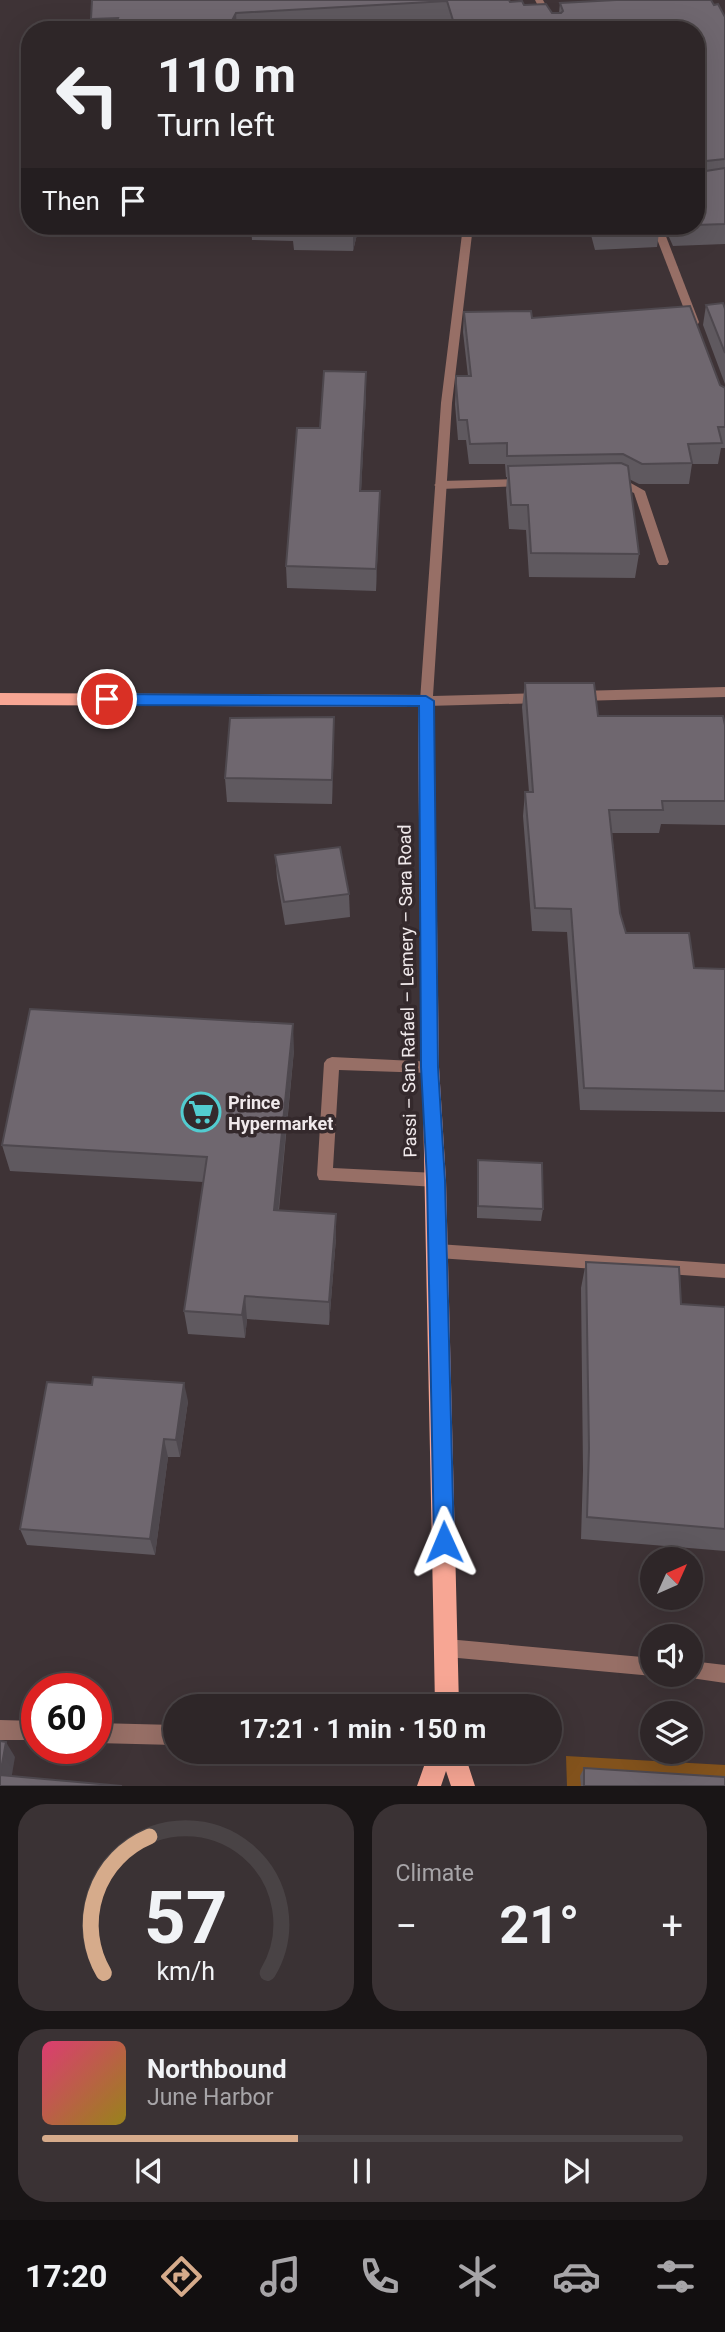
<!DOCTYPE html>
<html lang="en">
<head>
<meta charset="utf-8">
<style>
  body { margin:0; font-family:Roboto,sans-serif; background:#3a3234; color:#f1f3f6; height:100vh; display:flex; flex-direction:column; font-size:26px; white-space:nowrap }
  * { box-sizing:border-box; margin:0 }
  p { font-size:23px; color:#a7a5a8 }
  .icon { flex:none; width:38px; height:38px; fill:none; stroke:currentColor; stroke-width:2; stroke-linecap:round; stroke-linejoin:round }
  .map { position:relative; height:1786px; overflow:hidden }
  .drawer { display:flex; flex-direction:column; gap:18px; padding:18px; background:#191516; flex:1 }
  .drawer>* { flex:none }
  .top-card { position:absolute; left:21px; top:21px; width:684px; height:214px; border-radius:28px; box-shadow:0 7px 28px #0002,0 0 0 2px #494345; background:#2e2628; color:#f1f3f6; overflow:hidden }
  .needle { width:46px; rotate:45deg }
  .fabs { position:absolute; left:640px; top:1547px; display:grid; gap:14px }
  .fabs a { display:grid; place-items:center; width:63px; height:63px; border-radius:50%; background:#2e2628; box-shadow:0 7px 28px #0002,0 0 0 2px #494345; font-size:35px }
  .speed { position:absolute; left:21px; top:1673px; display:flex; gap:14px; font-size:35px; font-weight:700; text-align:center }
  .speed>* { display:grid; place-content:center; width:91px; height:91px; border-radius:50%; background:#2e2628; box-shadow:0 7px 28px #0002,0 0 0 2px #494345; line-height:1 }
  .speed .limit { border:10px solid #d22; background:#fff; color:#111 }
  .pin { position:absolute; display:grid; place-items:center; width:60px; height:60px; color:#fff; margin:-30px; border:4px solid #fff; border-radius:50%; box-shadow:0 2px 7px #0007 }
  .me { position:absolute; width:77px; margin:-38px; rotate:359deg; stroke-linejoin:round; filter:drop-shadow(0 0 5px #0008) }
  .turn { display:flex; align-items:center; gap:24px; height:147px; padding:0 21px; font-size:32px }
  .turn .icon { width:91px; height:91px; stroke-width:2.5 }
  .turn b { display:block; font-size:49px; line-height:60px }
  .then { display:flex; align-items:center; height:66px; padding:0 21px; background:#0003; gap:14px; font-size:26px }
  .big { font-size:52px; font-weight:700; line-height:1.1 }
  .drawer .tile { flex:1; display:flex; flex-direction:column; justify-content:center; gap:10px; min-width:0; padding:0 24px; border-radius:28px; background:#3a3234 }
  .drawer .dial { align-items:center; gap:0 }
  .dial svg { height:182px; overflow:visible; fill:none; stroke:#494345; stroke-width:7; stroke-linecap:round; text-anchor:middle }
  .dial text { fill:#f1f3f6; stroke:none }
  .song { display:flex; align-items:center; gap:21px }
  .cover { width:84px; height:84px; border-radius:10px; background:linear-gradient(135deg,hsl(340 70% 55%),hsl(50 70% 35%)) }
  .played { height:7px; border-radius:4px; background:linear-gradient(90deg,#d6ab8b 40%,#494345 40%) }
  .keys { display:flex; justify-content:space-around; direction:ltr }
  .heat { display:flex; justify-content:space-between; align-items:center; font-size:38px; direction:ltr }
  .drawer .tiles { flex:1; display:grid; gap:18px; grid-template-columns:1fr 1fr }
  .tile:last-child { grid-column:span 2 }
  .trip { position:absolute; left:163px; top:1694px; width:399px; height:70px; border-radius:35px; background:#2e2628; box-shadow:0 7px 28px #0002,0 0 0 2px #494345; font-weight:700; line-height:70px; text-align:center }
  .menu { display:flex; height:112px; justify-content:space-around; align-items:center; background:#120f10; color:#a7a5a8 }
  .menu .icon { width:49px; height:49px }
  .menu .active { color:#d6ab8b }
  .menu b { font-size:32px; color:#f1f3f6 }
  .map>svg:first-child { display:block }
</style>
</head>
<body>
<div class="map">
<svg width="725" height="1786" viewBox="0 0 725 1786">
  <rect width="100%" height="100%" fill="#3e3336"/>
  <path fill="#82521c" d="M566,1756L725,1765V1786H567Z"/>
  <g fill="none" stroke-linecap="round" stroke-linejoin="round">
    <g fill="#976f66" fill-rule="evenodd">
      <path d="M620,477L645,491L669,562L667,565H659L657,562L634,493L607,481L609,478Z"/>
      <path d="M523,479L529,483L527,486L440,489L434,485L440,481Z"/>
      <path d="M332,1057L435,1062L438,1067L435,1072L430,1073L339,1070L333,1168L436,1173L442,1175L444,1180L442,1185L436,1187L319,1180L317,1175L324,1063L327,1059Z"/>
      <path d="M438,1244L725,1264V1278L438,1258L432,1256L430,1251L432,1246Z"/>
    </g>
    <g fill="#976f66" fill-rule="evenodd">
      <path d="M535,0H543L559,30H550Z"/>
      <path d="M463,226H473L452,403L433,696L542,693L548,698L542,703L426,706L420,701L441,403Z"/>
      <path d="M652,226H662L699,322L698,324L694,325L689,322Z"/>
      <path d="M725,687V697L579,701L573,696L579,691Z"/>
      <path d="M447,1639L653,1658V1675H657L653,1676L447,1657L440,1655L438,1648L440,1641Z"/>
      <path d="M691,1661L725,1665V1683L684,1677V1675H691Z"/>
      <path d="M0,1720L37,1721V1740H0Z"/>
      <path d="M96,1723L175,1725V1745L96,1743Z"/>
    </g>
    <g fill="#f7a694" fill-rule="evenodd">
      <path d="M0,693L426,695L434,701L439,1067L446,1180L459,1706H435C429,1373 420,1040 418,707L0,705Z"/>
      <path d="M429,1752H464L475,1786H451L446,1771L441,1786H417Z"/>
    </g>
  </g>
  <g fill="#5f595f">
    <path d="M92,0H509L510,2L552,13H559L560,3L714,5L725,17V244L673,246L664,226H696V30H449L446,21L287,30H92L91,19Z"/>
    <path d="M251,226H359L353,251L294,250L293,241L252,240Z"/>
    <path d="M558,226H660L657,247L595,250L591,235L560,236Z"/>
    <path d="M706,305L725,309V384L703,325Z"/>
    <path d="M464,312L532,318L725,388V448H721L718,464H692L689,484H639L629,479L639,554L635,578L529,577L526,530L509,529L506,490L507,477H506L505,464H469L466,440H458L455,404L456,384L468,376L463,332Z"/>
    <path d="M366,394L361,491H380L376,591L287,588L286,566L320,428Z"/>
    <path d="M525,683L598,716L725,725V825L661,824L659,833H612L620,913L626,933L694,968L725,969V1112L580,1110L567,932L532,931L523,816L525,792H529L522,707Z"/>
    <path d="M334,717V741L332,804L227,802L225,778Z"/>
    <path d="M275,855L349,894L350,917L285,925L277,878Z"/>
    <path d="M294,1050L279,1210L336,1238L329,1325L247,1319L245,1338L188,1334L184,1311L203,1182L10,1171L2,1145Z"/>
    <path d="M478,1160L543,1209L541,1221L477,1218V1172Z"/>
    <path d="M586,1262L681,1304L725,1307V1551L581,1539L583,1471L581,1288Z"/>
    <path d="M188,1401L180,1457H168L155,1555L27,1545L20,1529Z"/>
    <path d="M584,1768L725,1786H581L580,1776Z"/>
  </g>
  <g fill="#4e484e">
    <path d="M236,13L237,30H227Z"/>
    <path d="M353,226H359L353,251Z"/>
    <path d="M366,372V394L360,513V491Z"/>
    <path d="M380,491L379,513L376,591V569Z"/>
    <path d="M334,717V741L332,804V780Z"/>
    <path d="M293,1024L294,1050L276,1234L274,1210Z"/>
    <path d="M336,1214V1238L329,1325V1302Z"/>
    <path d="M245,1296L247,1319L245,1338L242,1315Z"/>
    <path d="M184,1383L188,1401L180,1457L176,1440Z"/>
    <path d="M164,1439L168,1457L155,1555L150,1539Z"/>
    <path d="M6,1742L15,1757L10,1786L0,1775Z"/>
  </g>
  <g fill="#6f676f" stroke="#4e484e" stroke-width="2">
    <path d="M92,0H509L510,2L522,1L524,5L546,4L552,13H561L563,11L560,3L616,0H711L714,5L718,4L725,17V159L697,162L699,172L725,168V224L696,225V30H456L447,1L236,13L227,30H113L118,18L91,19Z"/>
    <path d="M596,226H660L597,229Z"/>
    <path d="M723,303L725,309V353L706,305Z"/>
    <path d="M690,306L720,385L725,388V427H718L722,443L688,444L692,463L642,464L623,454L507,456V443L470,444L467,420H459L456,384V376H471L464,312L531,311L532,318Z"/>
    <path d="M324,371L366,372L360,491H380L376,569L286,566L297,428H320Z"/>
    <path d="M621,463L628,466L639,554L531,553L528,505H511L508,466Z"/>
    <path d="M525,683H594L598,716H723L725,725V801H662L663,810H609L620,913L626,933H689L694,968L725,969V1091L584,1088L571,909L535,908L525,792H533Z"/>
    <path d="M334,717L332,780L225,778L230,718Z"/>
    <path d="M340,847L349,894L284,902L275,855Z"/>
    <path d="M30,1009L293,1024L274,1210L336,1214L329,1302L245,1296L242,1315L184,1311L207,1157L2,1145Z"/>
    <path d="M478,1160L542,1163L543,1209L478,1206Z"/>
    <path d="M586,1262L679,1267L681,1304L725,1307V1529L587,1517L589,1448Z"/>
    <path d="M93,1377L184,1383L176,1440L164,1439L150,1539L20,1529L47,1382L92,1385Z"/>
    <path d="M0,1741L6,1742L0,1775L122,1786H0Z"/>
    <path d="M584,1768L725,1777V1786H584Z"/>
  </g>
  <path fill="#1a73e8" stroke="#114b97" stroke-width="2" d="M107,694L426,696L434,701L438,1067L445,1180L454,1542L451,1549L444,1552L437,1549L434,1542L427,1180L421,1067L419,706L107,705L99,699Z"/>
  <defs>
    <symbol id="supermarket-ring" viewBox="-11 -11 22 22"><circle r="9.5" fill="#34292c" stroke="#52ccd0" stroke-width="1.5"/><path d="M-6-5.5h2.5l.6 2H6L4.5 2H-2.5L-4.4-4H-6ZM-1.5 3.2a1.3 1.3 0 1 0 .1 0ZM3 3.2a1.3 1.3 0 1 0 .1 0Z" fill="#52ccd0"/></symbol>
  </defs>
  <g fill-rule="evenodd">
    <use href="#supermarket-ring" x="179" y="1090" width="44" height="44"/>
  </g>
  <g text-anchor="middle" dominant-baseline="central" stroke-width="7" stroke-linejoin="round" paint-order="stroke">
    <g font-size="18" fill="#f0e9eb" stroke="#34292c">
      <text transform="translate(407 991) rotate(-91)">Passi – San Rafael – Lemery – Sara Road</text>
    </g>
    <g font-size="18" font-weight="bold" fill="#f0e9eb" stroke="#34292c" text-anchor="start">
      <text x="228" y="1102">Prince<tspan x="228" dy="21">Hypermarket</tspan></text>
    </g>
  </g>
</svg>
<div class="fabs">
<a><svg class="needle" viewBox="-14 -14 28 28"><path d="M0-13l5 13h-10z" fill="#e53935"/><path d="M0 13l5-13h-10z" fill="#a7a5a8"/></svg></a>
<a><svg class="icon" aria-label="sound" viewBox="0 0 24 24"><path d="M4 9h4l5-4v14l-5-4H4zM17 9q2 3 0 6"/></svg></a>
<a><svg class="icon" aria-label="layers" viewBox="0 0 24 24"><path d="M12 4l9 5-9 5-9-5zM3 14l9 5 9-5"/></svg></a>
</div>
<div class="speed"><div class="limit">60</div></div>
<div class="pin" style="left:107px;top:699px;background:#d93025"><svg class="icon" aria-label="arrive" viewBox="0 0 24 24"><path d="M6 21V4h12l-3 4 3 4H6"/></svg></div>
<svg class="me" style="left:444px;top:1542px" viewBox="-20 -20 40 40"><path d="M0-17L14 15 0 8-14 15z" fill="#1a73e8" stroke="#fff" stroke-width="4"/></svg>
<div class="trip">17:21 · 1 min · 150 m</div>
<div class="top-card">
<div class="turn"><svg class="icon" aria-label="left" viewBox="0 0 24 24"><path d="M17 20v-9H6M10 6l-5 5 5 5"/></svg><div><b>110 m</b>Turn left</div></div>
<div class="then">Then<svg class="icon" aria-label="arrive" viewBox="0 0 24 24"><path d="M6 21V4h12l-3 4 3 4H6"/></svg></div>
</div>
</div>
<section class="drawer">
<div class="tiles">
<div class="tile dial"><svg viewBox="0 0 100 80">
<path d="M14 69A42 42 0 1 1 86 69"/>
<path d="M14 69A42 42 0 0 1 34 9" stroke="#d6ab8b"/>
<text x="50" y="56" font-size="32" font-weight="700">57</text>
<text x="50" y="72" font-size="11">km/h</text>
</svg></div>
<div class="tile"><p>Climate</p>
<div class="heat"><a>−</a><b class="big">21°</b><a>+</a></div>
</div>
<div class="tile">
<div class="song"><i class="cover"></i><div><b>Northbound</b><p>June Harbor</p></div></div>
<div class="played"></div>
<div class="keys"><svg class="icon" aria-label="previous" viewBox="0 0 24 24"><path d="M18 5L8 12l10 7zM5 5v14"/></svg><svg class="icon" aria-label="pause" viewBox="0 0 24 24"><path d="M8 5v14M16 5v14"/></svg><svg class="icon" aria-label="next" viewBox="0 0 24 24"><path d="M6 5l10 7-10 7zM19 5v14"/></svg></div>
</div>
</div>
</section>
<nav class="menu">
<b>17:20</b>
<svg class="icon active" aria-label="directions" viewBox="0 0 24 24"><path d="M12 3l9 9-9 9-9-9zM9 14v-3h6M13 9l2 2-2 2"/></svg>
<svg class="icon" aria-label="music" viewBox="0 0 24 24"><path d="M9 18V5l10-2v13"/><circle cx="6" cy="18" r="3"/><circle cx="16" cy="16" r="3"/></svg>
<svg class="icon" aria-label="phone" viewBox="0 0 24 24"><path d="M5 4h4l2 5-3 2q2 4 5 5l2-3 5 2v4C11 20 4 13 5 4z"/></svg>
<svg class="icon" aria-label="climate" viewBox="0 0 24 24"><path d="M12 3v18M4 7l16 10M4 17L20 7"/></svg>
<svg class="icon" aria-label="car" viewBox="0 0 24 24"><path d="M5 17H2v-5l4-1 3-4h7l3 4 3 1v5h-3M9 17h6M6 11h13"/><circle cx="7" cy="17" r="2"/><circle cx="17" cy="17" r="2"/></svg>
<svg class="icon" aria-label="filters" viewBox="0 0 24 24"><path d="M4 7h16M4 17h16"/><circle cx="9" cy="7" r="2"/><circle cx="15" cy="17" r="2"/></svg>
</nav>
</body>
</html>
